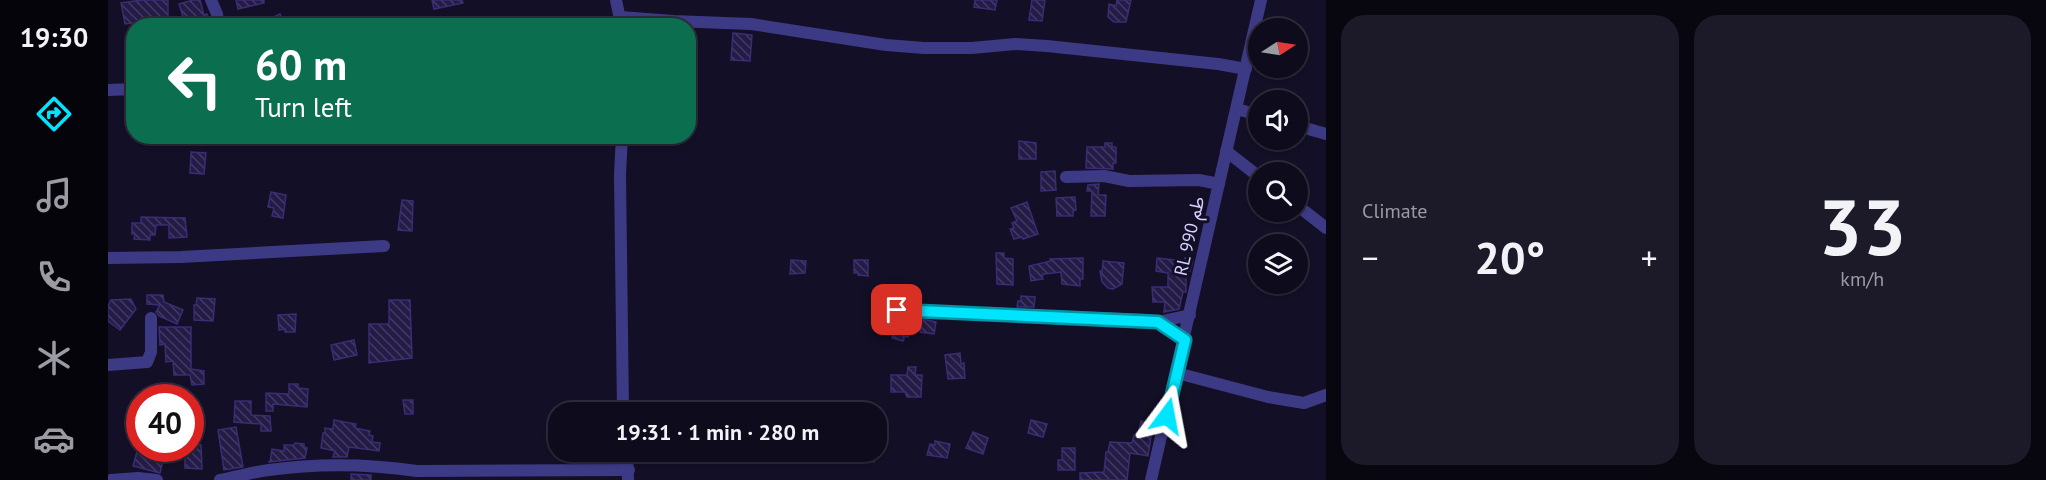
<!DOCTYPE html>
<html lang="en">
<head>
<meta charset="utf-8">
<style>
  body { margin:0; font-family:"PT Sans","Noto Sans Arabic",sans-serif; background:#1c1929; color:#f1f3f6; height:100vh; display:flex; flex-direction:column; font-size:22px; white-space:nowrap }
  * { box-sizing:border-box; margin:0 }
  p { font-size:20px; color:#9b9ba3 }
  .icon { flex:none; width:33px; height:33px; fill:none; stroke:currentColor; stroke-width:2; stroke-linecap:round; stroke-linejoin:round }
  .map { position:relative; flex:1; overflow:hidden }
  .details { display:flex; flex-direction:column; gap:15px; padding:15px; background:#08060f; width:720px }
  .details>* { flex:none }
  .top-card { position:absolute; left:18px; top:18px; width:570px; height:126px; border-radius:24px; box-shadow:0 2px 4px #0004,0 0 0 2px #2e2b3b; background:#0b6e4f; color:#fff; overflow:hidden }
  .needle { width:39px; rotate:78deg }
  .controls { position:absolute; left:1140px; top:18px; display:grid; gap:12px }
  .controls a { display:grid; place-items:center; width:60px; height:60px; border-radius:50%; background:#0e0b1c; box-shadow:0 2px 4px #0004,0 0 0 2px #2e2b3b; font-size:30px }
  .speed { position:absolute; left:18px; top:384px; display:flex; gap:12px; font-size:30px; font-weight:700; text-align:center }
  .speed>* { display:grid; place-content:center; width:78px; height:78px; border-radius:50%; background:#0e0b1c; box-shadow:0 2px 4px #0004,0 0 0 2px #2e2b3b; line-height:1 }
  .speed .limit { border:9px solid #d22; background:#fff; color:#111 }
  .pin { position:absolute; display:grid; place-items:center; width:51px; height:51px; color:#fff; margin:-26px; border-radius:12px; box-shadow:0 3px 9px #0006 }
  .me { position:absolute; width:66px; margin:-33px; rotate:13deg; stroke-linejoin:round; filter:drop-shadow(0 0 4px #0008) }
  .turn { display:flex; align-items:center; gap:21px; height:126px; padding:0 30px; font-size:27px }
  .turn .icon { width:78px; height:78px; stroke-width:2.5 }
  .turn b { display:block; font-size:42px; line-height:51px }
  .big { font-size:45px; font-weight:700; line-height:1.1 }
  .details .tile { flex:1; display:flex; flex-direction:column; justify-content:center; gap:9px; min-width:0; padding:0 21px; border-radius:24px; background:#1c1929 }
  .details .dial { align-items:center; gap:0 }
  .dial b { font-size:78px; line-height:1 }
  .heat { display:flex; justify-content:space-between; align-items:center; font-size:33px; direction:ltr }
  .details .tiles { flex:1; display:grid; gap:15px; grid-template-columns:repeat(2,1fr) }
  .trip { position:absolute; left:440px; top:402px; width:339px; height:60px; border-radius:24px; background:#0e0b1c; box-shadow:0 2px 4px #0004,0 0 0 2px #2e2b3b; font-weight:700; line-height:60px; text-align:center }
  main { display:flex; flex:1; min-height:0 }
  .dock { display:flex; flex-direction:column; width:108px; justify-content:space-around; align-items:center; background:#06040b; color:#9b9ba3 }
  .dock .icon { width:42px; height:42px }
  .dock .on { color:#00e5ff }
  .dock b { font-size:27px; color:#f1f3f6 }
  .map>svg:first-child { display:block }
</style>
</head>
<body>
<main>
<nav class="dock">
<b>19:30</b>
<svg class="icon on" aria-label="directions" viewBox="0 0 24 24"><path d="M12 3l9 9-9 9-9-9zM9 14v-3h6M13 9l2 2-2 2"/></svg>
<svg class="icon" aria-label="music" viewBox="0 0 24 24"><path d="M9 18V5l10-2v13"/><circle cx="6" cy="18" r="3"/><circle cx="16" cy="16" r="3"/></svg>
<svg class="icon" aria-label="phone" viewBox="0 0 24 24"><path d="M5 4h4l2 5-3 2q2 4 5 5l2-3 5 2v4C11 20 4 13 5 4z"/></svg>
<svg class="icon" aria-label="climate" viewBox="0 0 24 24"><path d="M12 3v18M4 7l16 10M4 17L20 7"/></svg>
<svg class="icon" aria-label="car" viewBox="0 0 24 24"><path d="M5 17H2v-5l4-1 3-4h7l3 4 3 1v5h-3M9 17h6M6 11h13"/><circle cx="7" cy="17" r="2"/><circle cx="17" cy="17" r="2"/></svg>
</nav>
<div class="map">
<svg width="1218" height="480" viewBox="0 0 1218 480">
  <defs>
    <pattern id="building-back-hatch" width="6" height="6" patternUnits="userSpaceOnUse" patternTransform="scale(1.5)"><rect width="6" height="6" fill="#241b47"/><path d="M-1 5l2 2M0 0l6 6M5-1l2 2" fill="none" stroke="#433b63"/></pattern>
  </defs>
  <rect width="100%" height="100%" fill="#130f26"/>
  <g fill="url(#building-back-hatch)" stroke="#3b2d73" stroke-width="1.5">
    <path d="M34,0H60V18L17,24L13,3Z"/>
    <path d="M85,0H92L96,15L99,14L103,26H78L71,4Z"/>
    <path d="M128,0H156V3L130,9Z"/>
    <path d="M324,0H354L355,3L326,9Z"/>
    <path d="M867,0H889L887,10L866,7Z"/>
    <path d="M924,0H937L934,21L921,20Z"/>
    <path d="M1009,0H1023L1018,22H1006L1000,17L1001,4L1008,6Z"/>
    <path d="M172,14L177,26H146Z"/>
    <path d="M625,33L644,35L642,61L623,60Z"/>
    <path d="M911,141L928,143V159H911Z"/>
    <path d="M997,143H1004V147H1008V163H1005V169L978,168L979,147H997Z"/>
    <path d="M83,152L98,153L96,174L82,173Z"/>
    <path d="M947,171L948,190L933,191V172Z"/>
    <path d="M991,184L990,195H998L997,216H983L984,191H979L980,185Z"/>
    <path d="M163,192L178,195L175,218L164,216L166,208L160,207Z"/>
    <path d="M967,197L968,210L965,211V216H949L948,198Z"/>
    <path d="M294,200L305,201L304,231L290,230Z"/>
    <path d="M919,202L930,234L915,239L914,237L906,239L902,229L906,228L904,223L909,221L903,208Z"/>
    <path d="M33,217L77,218L79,237L61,238V225H48L47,235H42V240L26,239L27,234H24V223H33Z"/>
    <path d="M888,253H896V258L905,259V285L889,284Z"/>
    <path d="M975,258V279H972V286L954,284L953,272L936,274L934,275L935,279L923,281L921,266L943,261L942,259Z"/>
    <path d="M1049,258L1076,261L1077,258L1085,261L1082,271L1078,270V292H1075L1071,309L1056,312L1057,302H1045L1044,287H1060V273L1048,271Z"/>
    <path d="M683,260L698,261L697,273L682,274Z"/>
    <path d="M746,260H760V276L750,275V273H746Z"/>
    <path d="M995,261L1016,263L1014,284L1005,289L1000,288L994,282L992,271L994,272Z"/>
    <path d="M39,295H55L56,302L75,310L69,324L51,316L48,312L52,305L39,304Z"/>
    <path d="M913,296L927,297L926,307H909L910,301H913Z"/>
    <path d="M89,298L107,299L105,321L86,320V305H88Z"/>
    <path d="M23,299L28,309L12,330L0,321V306L3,300Z"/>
    <path d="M281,300H302L304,358L261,363V324H281Z"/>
    <path d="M188,314L187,332H177V329L171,330L170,315Z"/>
    <path d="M814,319L828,322L826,334L812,332Z"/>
    <path d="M789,322L803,327L800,337L797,336L795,341L784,338Z"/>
    <path d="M51,327H83V369L96,371V384L84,385L82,375H66L65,361L58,362L57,344L52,345Z"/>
    <path d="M246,340L249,355L226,360L223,345Z"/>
    <path d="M852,353L853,364L856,363L857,378L840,379L837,355Z"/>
    <path d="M800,367H808L807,375H814L813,397H799L797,392H783V375H799Z"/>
    <path d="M181,384H190V388L200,389L199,407L165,404V411H158V393L181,394Z"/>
    <path d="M295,400H305V414H297Z"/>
    <path d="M127,401H143V415L162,416L163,431H153V424L126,422Z"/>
    <path d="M226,420L248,424L247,428L262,431L261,435L265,436L264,442L272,443L271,451L241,447L239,457H225L227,451L213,448L215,433H217V428L225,429Z"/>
    <path d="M923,420L939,424L935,437L920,433Z"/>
    <path d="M1033,421L1045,424L1040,456L1022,453L1019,480H972V473L996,472L998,452H1000L1002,442L1024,443L1026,435H1030Z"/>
    <path d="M128,427L135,467L116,470L110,430Z"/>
    <path d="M865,432L880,438L875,454L858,448Z"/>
    <path d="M827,441L842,444L839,458L819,455L822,444L827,445Z"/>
    <path d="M187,443L196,444V447L199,448L197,458L160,462H162L164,449L176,451V445H186Z"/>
    <path d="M83,444L93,445L94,469L77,468V449H83Z"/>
    <path d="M30,448H58L52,473L25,466Z"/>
    <path d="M954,448H967V470H950V460H954Z"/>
    <path d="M750,452H766V462L749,461Z"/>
    <path d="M243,474L263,475V480H243Z"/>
  </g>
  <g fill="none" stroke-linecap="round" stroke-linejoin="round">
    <g stroke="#3d3a85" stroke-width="12">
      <path d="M103,0L109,14L111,26"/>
      <path d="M508,0L513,24"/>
      <path d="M512,17L565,21L643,24L778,45L816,48H864L907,44L939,46L1110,64L1138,69"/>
      <path d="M0,90L26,89"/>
      <path d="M1129,109L1150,115"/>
      <path d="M1190,126L1218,134"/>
      <path d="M514,136L512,174L515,412"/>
      <path d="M1118,151L1150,176"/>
      <path d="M958,177L996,176L1021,181L1091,180L1111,184"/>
      <path d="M1190,206L1218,228"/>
      <path d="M0,258L73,257L276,246"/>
      <path d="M789,310L1041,320L1050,322L1077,340"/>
      <path d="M1050,322L1082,315"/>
      <path d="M0,365L39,362L43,352V318"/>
      <path d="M1069,373L1160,397L1196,403L1218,395"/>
      <path d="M519,452L520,480"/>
      <path d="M3,480L30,478L49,480"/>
      <path d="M112,480C128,477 145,472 161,470C210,463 261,464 309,471L521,470"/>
      <path d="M1043,480L1153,0"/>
    </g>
  </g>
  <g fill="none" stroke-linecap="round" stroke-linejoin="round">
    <defs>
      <path id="route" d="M789,310L1050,322L1077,340L1059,416"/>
    </defs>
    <use href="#route" stroke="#0095a6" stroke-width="15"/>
    <use href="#route" stroke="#00e5ff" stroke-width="10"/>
  </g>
  <g text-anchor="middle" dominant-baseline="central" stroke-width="6" stroke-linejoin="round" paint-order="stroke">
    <g font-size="18" fill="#d9d4ff" stroke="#130f26">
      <text transform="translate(1081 236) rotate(-77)">RL طم 990</text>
    </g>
  </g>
</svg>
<div class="controls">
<a><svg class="needle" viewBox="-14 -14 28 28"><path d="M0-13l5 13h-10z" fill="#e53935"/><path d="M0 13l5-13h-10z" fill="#9b9ba3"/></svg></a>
<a><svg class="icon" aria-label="sound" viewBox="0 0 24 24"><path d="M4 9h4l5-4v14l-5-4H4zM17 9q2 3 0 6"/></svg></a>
<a><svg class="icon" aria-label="search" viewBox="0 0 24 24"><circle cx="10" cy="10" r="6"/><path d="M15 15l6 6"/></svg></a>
<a><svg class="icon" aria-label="layers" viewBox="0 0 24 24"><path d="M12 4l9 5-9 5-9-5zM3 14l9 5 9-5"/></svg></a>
</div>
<div class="speed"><div class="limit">40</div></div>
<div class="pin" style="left:789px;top:310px;background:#d93025"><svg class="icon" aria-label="arrive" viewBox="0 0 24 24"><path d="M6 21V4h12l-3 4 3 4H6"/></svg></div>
<svg class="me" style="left:1059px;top:416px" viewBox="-20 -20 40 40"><path d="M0-17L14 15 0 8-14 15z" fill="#00e5ff" stroke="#fff" stroke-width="4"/></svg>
<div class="trip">19:31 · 1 min · 280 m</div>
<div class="top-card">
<div class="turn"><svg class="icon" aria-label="left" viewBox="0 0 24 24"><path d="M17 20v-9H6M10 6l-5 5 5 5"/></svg><div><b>60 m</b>Turn left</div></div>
</div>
</div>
<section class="details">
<div class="tiles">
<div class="tile"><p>Climate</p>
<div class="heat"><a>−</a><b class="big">20°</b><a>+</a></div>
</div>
<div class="tile dial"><b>33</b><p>km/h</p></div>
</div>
</section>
</main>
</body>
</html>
